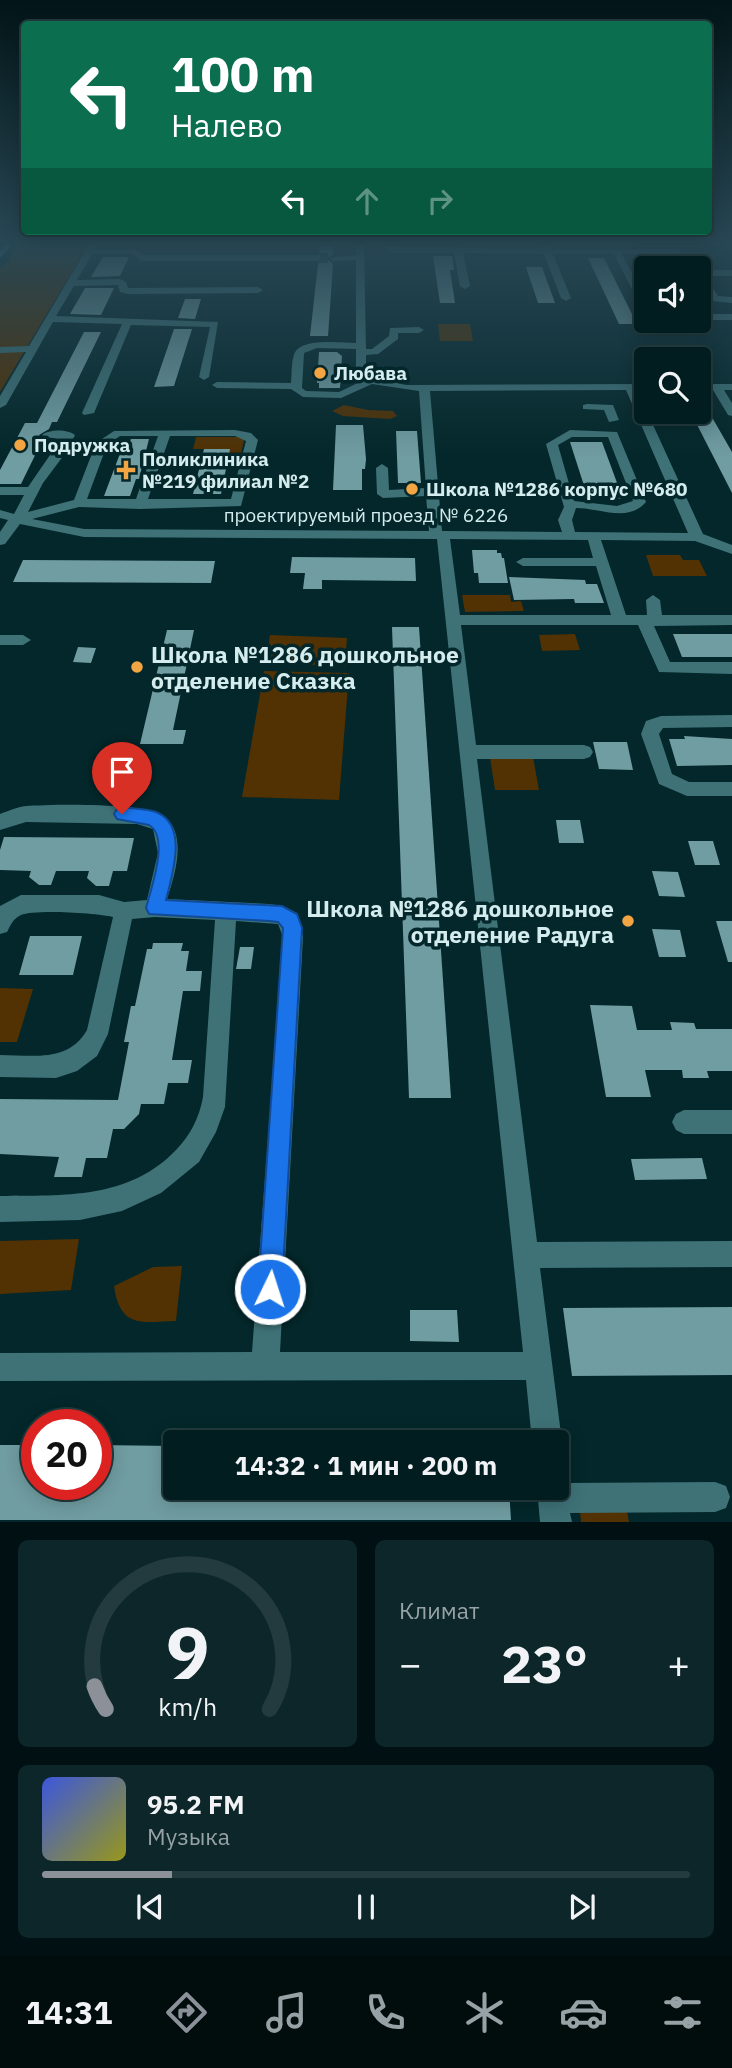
<!DOCTYPE html>
<html lang="ru">
<head>
<meta charset="utf-8">
<style>
  body { margin:0; font-family:"IBM Plex Sans",sans-serif; background:#0c2629; color:#f1f3f6; height:100vh; display:flex; flex-direction:column; font-size:26px; white-space:nowrap }
  * { box-sizing:border-box; margin:0 }
  p { font-size:23px; color:#96a2a5 }
  .icon { flex:none; width:38px; height:38px; fill:none; stroke:currentColor; stroke-width:2; stroke-linecap:round; stroke-linejoin:round }
  .map { position:relative; height:1522px; overflow:hidden }
  .side { display:flex; flex-direction:column; gap:18px; padding:18px; background:#011012; flex:1 }
  .side>* { flex:none }
  .top-card { position:absolute; left:21px; top:21px; width:691px; height:214px; border-radius:7px; box-shadow:0 4px 18px #0003,0 0 0 2px #233b3e; background:#0b6e4f; color:#fff; overflow:hidden }
  .tools { position:absolute; left:634px; top:256px; display:grid; gap:14px }
  .tools a { display:grid; place-items:center; width:77px; height:77px; border-radius:7px; background:#021d20; box-shadow:0 4px 18px #0003,0 0 0 2px #233b3e; font-size:35px }
  .speed { position:absolute; left:21px; top:1409px; display:flex; gap:14px; font-size:35px; font-weight:700; text-align:center }
  .speed>* { display:grid; place-content:center; width:91px; height:91px; border-radius:50%; background:#021d20; box-shadow:0 4px 18px #0003,0 0 0 2px #233b3e; line-height:1 }
  .speed .limit { border:10px solid #d22; background:#fff; color:#111 }
  .pin { position:absolute; display:grid; place-items:center; width:60px; height:60px; color:#fff; margin:-72px -30px; border-radius:50% 50% 50% 0; rotate:-45deg; box-shadow:0 0 7px #0007 }
  .pin .icon { rotate:45deg }
  .me { position:absolute; width:77px; margin:-38px; rotate:4deg; stroke-linejoin:round; filter:drop-shadow(0 0 5px #0008) }
  .turn { display:flex; align-items:center; gap:24px; height:147px; padding:0 35px; font-size:32px }
  .turn .icon { width:91px; height:91px; stroke-width:2.5 }
  .turn b { display:block; font-size:49px; line-height:60px }
  .lanes { display:flex; align-items:center; height:66px; padding:0 35px; background:#0003; justify-content:center; gap:35px; direction:ltr }
  .lanes .off { opacity:.35 }
  .big { font-size:52px; font-weight:800; line-height:1.1 }
  .side .tile { flex:1; display:flex; flex-direction:column; justify-content:center; gap:10px; min-width:0; padding:0 24px; border-radius:10px; background:#0c2629 }
  .side .dial { align-items:center; gap:0 }
  .dial svg { height:182px; overflow:visible; fill:none; stroke:#233b3e; stroke-width:7; stroke-linecap:round; text-anchor:middle }
  .dial text { fill:#f1f3f6; stroke:none }
  .song { display:flex; align-items:center; gap:21px }
  .cover { width:84px; height:84px; border-radius:10px; background:linear-gradient(135deg,hsl(230 70% 55%),hsl(60 70% 35%)) }
  .played { height:7px; border-radius:4px; background:linear-gradient(90deg,#8c9099 20%,#233b3e 20%) }
  .keys { display:flex; justify-content:space-around; direction:ltr }
  .heat { display:flex; justify-content:space-between; align-items:center; font-size:38px; direction:ltr }
  .side .tiles { flex:1; display:grid; gap:18px; grid-template-columns:1fr 1fr }
  .tile:last-child { grid-column:span 2 }
  .trip { position:absolute; left:163px; top:1430px; width:406px; height:70px; border-radius:7px; background:#021d20; box-shadow:0 4px 18px #0003,0 0 0 2px #233b3e; font-weight:800; line-height:70px; text-align:center }
  .tabs { display:flex; height:112px; justify-content:space-around; align-items:center; background:#010c0d; color:#96a2a5 }
  .tabs .icon { width:49px; height:49px }
  .tabs .active { color:#8c9099 }
  .tabs b { font-size:32px; color:#f1f3f6 }
  .map>svg:first-child { display:block }
</style>
</head>
<body>
<div class="map">
<svg width="732" height="1522" viewBox="0 0 732 1522">
  <rect width="100%" height="100%" fill="#03272a"/>
  <g fill="#523103">
    <path d="M18,245H88L0,392V268L12,259L8,258Z"/>
    <path d="M438,324H470L473,341H440Z"/>
    <path d="M344,405L368,410L393,411L397,416L390,419L343,416L332,411Z"/>
    <path d="M196,437H240L244,440L241,454H229V449H193Z"/>
    <path d="M646,555H680L683,560H699L707,576H653Z"/>
    <path d="M462,595H510L511,602L521,601L524,611L465,612Z"/>
    <path d="M575,634L580,650L542,651L539,635Z"/>
    <path d="M270,635L347,638L345,666L266,663Z"/>
    <path d="M264,671L349,673L339,800L242,797Z"/>
    <path d="M533,757L539,790H495L490,758Z"/>
    <path d="M0,988L33,989L17,1042H0Z"/>
    <path d="M79,1239L71,1290L0,1294V1241Z"/>
    <path d="M182,1266L176,1321C142,1322 120,1329 114,1286L153,1267Z"/>
    <path d="M580,1511H627L629,1522H581Z"/>
  </g>
  <g fill="#709da2">
    <path d="M320,245H334L333,255L326,258L333,264L328,336H310L318,264L325,258L319,253Z"/>
    <path d="M433,256H452L454,270H450L455,303H440Z"/>
    <path d="M103,257H129L120,276L91,277Z"/>
    <path d="M588,258H604L637,324H619Z"/>
    <path d="M526,267H542L555,303H538Z"/>
    <path d="M85,288H114L101,315L70,314Z"/>
    <path d="M185,299H201L195,319L178,318Z"/>
    <path d="M174,329H192L174,386L154,387Z"/>
    <path d="M84,332H101L57,422H52L49,429L39,435L43,439L21,484H0V470L25,423H37Z"/>
    <path d="M319,352H337L342,356L340,388H319V383H317Z"/>
    <path d="M698,393L732,452V493L690,411H698Z"/>
    <path d="M336,425H363L366,459L365,469H362V490H333Z"/>
    <path d="M396,431H417L421,483H398Z"/>
    <path d="M131,439H149L139,479H136L130,496H104L124,443H129Z"/>
    <path d="M570,442H602L623,499L587,495Z"/>
    <path d="M204,449H230L221,494H193Z"/>
    <path d="M472,550H497V553H501L502,558H504L508,583H479L478,573H474Z"/>
    <path d="M292,557L415,558L416,581L322,580V589H303L305,573H290Z"/>
    <path d="M23,560L215,561L211,583L13,582Z"/>
    <path d="M509,577L585,580L586,584H597L604,603H575L574,599L514,600Z"/>
    <path d="M392,627H419L451,1098H409Z"/>
    <path d="M167,630H194L173,730H186L183,744H140Z"/>
    <path d="M673,634H732V657H682Z"/>
    <path d="M78,647L96,648L91,663L73,662Z"/>
    <path d="M684,736L732,739V765L677,766L669,739H685Z"/>
    <path d="M593,742H627L633,770L599,769Z"/>
    <path d="M556,820H580L584,843H559Z"/>
    <path d="M4,837L134,838L127,871H113L109,886H96L87,878L89,871H56L51,885H39L29,877L31,871L0,870V850Z"/>
    <path d="M688,841H713L720,865H695Z"/>
    <path d="M652,871L678,872L685,897L659,896Z"/>
    <path d="M716,921H732V962H728Z"/>
    <path d="M652,929L680,930L686,957H659Z"/>
    <path d="M30,936H82L73,975H19Z"/>
    <path d="M153,943H183L181,951H189L186,971H202L200,991H183L172,1060H192L188,1083H168L164,1104H141L139,1114L124,1129H113L107,1158H86L82,1177H54L59,1157L0,1154V1099L118,1100L129,1042H124L131,1006H135L147,949H152Z"/>
    <path d="M240,947H254L251,969H236Z"/>
    <path d="M590,1005L632,1006L637,1030H672L670,1022L694,1023L696,1029H732V1071H707L709,1078H683L682,1070H645L651,1097H606Z"/>
    <path d="M702,1158L707,1179L635,1180L631,1159Z"/>
    <path d="M732,1307V1375L572,1376L563,1308Z"/>
    <path d="M410,1310H457L459,1342L410,1341Z"/>
    <path d="M0,1445H37V1484H96V1445L175,1446V1488H509L511,1520H0Z"/>
  </g>
  <g fill="none" stroke-linecap="round" stroke-linejoin="round">
    <path stroke="#224547" stroke-width="10" stroke-dasharray="10 4.5" stroke-linecap="butt" d="M318,258H333"/>
    <g fill="#3e7277" fill-rule="evenodd">
      <path d="M89,245H97L95,249H135L143,255H318L322,258L318,261H141L133,254H92L77,280L120,279L126,282L128,288L258,287L263,290L258,293L128,294L120,292L118,285L74,286L56,316L218,322L209,377L204,380L199,377L210,327L131,325L94,413L84,415L82,413L122,324L53,322L6,405L0,408V396L26,352L0,353V347L29,346Z"/>
      <path d="M356,245H364L366,349H372L389,336L390,328L419,327L424,330L419,333H398V339L378,354L366,355V366L379,379L406,385L646,384V390H637L703,534L732,545V554L695,541L601,540L626,615H647L646,600L653,595L660,600L662,615H732V625L654,626L670,662H732V674L659,672L638,625H461L476,745H584L590,747L593,752L590,757L584,759H477L537,1242L732,1241V1267L540,1268L562,1442L556,1453V1442H532L526,1380L0,1381V1353L252,1352L283,937L278,924L236,921L225,1107L216,1132L199,1162L161,1193L122,1211L80,1220L0,1222V1196C64,1195 129,1200 177,1149C191,1134 199,1118 203,1097L215,920L155,917L132,919L108,1034L97,1056L77,1071L56,1078L0,1077V1055C33,1055 68,1063 87,1030L113,917C98,913 34,909 21,915C13,919 11,924 7,932L0,934V906L21,895H99L124,902L147,900L158,853L153,829L137,824L26,822L0,830V814C8,811 17,807 26,806C52,804 147,802 165,817C188,836 174,877 167,899L269,904L282,906L297,913L303,937L280,1352H523L437,539L84,537L20,524L5,544L0,545V532L8,520L0,518V510L14,514L24,495H0V487H28L61,439L44,437L42,435C49,429 68,429 75,435L67,451L43,483L28,512L74,500L96,443L114,431L235,430L251,433L258,440L241,506L140,509L79,507L32,519L84,529L429,531L426,496L383,498L377,494L376,468L382,464L388,468L389,490L426,488L419,391L372,384L341,398L303,397L291,389L217,388L212,385L217,382L291,383C292,374 291,363 294,355C299,337 341,343 356,343V260L333,261L329,258L356,255ZM317,348L356,349V367L366,379L339,392L306,391L302,388L304,353ZM626,390L688,533L575,532L572,520L576,508C600,508 628,523 646,502L617,432L570,430L546,444L564,507L558,520L562,532L442,531L430,391ZM120,436H158L136,499H87L107,445ZM170,436H235L246,441L231,499H148ZM572,437H608L633,501L617,506L574,501L558,445ZM450,539L588,540L593,558H523L516,562L523,566H596L611,615H460Z"/>
      <path d="M381,245L394,247L542,249L541,245H549L551,249H678L682,252L678,255L622,254L646,298V310L641,307L614,254H553L571,298L566,301L561,298L544,254L463,253L470,286L465,289L460,286L454,253H392Z"/>
      <path d="M698,270H732V276H704L718,296L732,297V303L712,301L698,280Z"/>
      <rect x="698" y="314" width="34" height="6"/>
      <path d="M698,384H732V390H724L732,403V416L728,415L713,390H698Z"/>
      <path d="M587,404L613,405L619,420L609,422L604,410L583,409V405Z"/>
      <path d="M0,635H23L31,640L23,645H0Z"/>
      <path d="M732,715V727L663,728L659,734L672,774L689,782H732V796H687L659,784L641,734L646,721L661,716Z"/>
      <path d="M684,1110H732V1134H684L676,1130L672,1122L676,1114Z"/>
      <path d="M556,1475L563,1477L565,1483L715,1482L726,1486L730,1497L726,1508L715,1512L570,1513L572,1522H540L537,1488H556Z"/>
    </g>
    <path fill="#4cc3cf" fill-rule="evenodd" d="M4,245H12L0,258V250Z"/>
  </g>
  <linearGradient id="sky" x2="0" y2="1"><stop stop-color="#021517"/><stop offset="0.53" stop-color="#284755"/><stop offset="1" stop-color="#284755" stop-opacity="0"/></linearGradient>
  <rect width="732" height="458" fill="url(#sky)"/>
  <path fill="#1a73e8" stroke="#114b97" stroke-width="2" d="M122,807C133,809 146,808 156,812C189,825 172,875 166,900L282,906L297,914L302,928L282,1289L279,1298L270,1301L262,1298L258,1289L283,928L278,922L269,921L149,914L146,908C151,888 170,837 149,825L117,819L114,814L117,809Z"/>
  <g fill="#f3a443" stroke="#03272a" stroke-width="2.5">
    <circle cx="320" cy="373" r="7"/>
    <circle cx="20" cy="445" r="7"/>
    <path d="M122.5 459.5h7v7h7v7h-7v7h-7v-7h-7v-7h7z"/>
    <circle cx="412" cy="489" r="7"/>
    <circle cx="137" cy="667" r="7"/>
    <circle cx="628" cy="921" r="7"/>
  </g>
  <g text-anchor="middle" dominant-baseline="central" stroke-width="7" stroke-linejoin="round" paint-order="stroke">
    <g font-size="19" font-weight="bold" fill="#d4ecee" stroke="#03272a" text-anchor="start">
      <text x="334" y="373">Любава</text>
      <text x="34" y="445">Подружка</text>
      <text x="142" y="459">Поликлиника<tspan x="142" dy="22">№219 филиал №2</tspan></text>
      <text x="426" y="489">Школа №1286 корпус №680</text>
    </g>
    <g font-size="19" fill="#d4ecee" stroke="#03272a">
      <text x="366" y="515">проектируемый проезд № 6226</text>
    </g>
    <g font-size="23" font-weight="bold" fill="#d4ecee" stroke="#03272a" text-anchor="start">
      <text x="151" y="654">Школа №1286 дошкольное<tspan x="151" dy="26">отделение Сказка</tspan></text>
      <text x="614" y="908" text-anchor="end">Школа №1286 дошкольное<tspan x="614" dy="26">отделение Радуга</tspan></text>
    </g>
  </g>
</svg>
<div class="tools">
<a><svg class="icon" aria-label="sound" viewBox="0 0 24 24"><path d="M4 9h4l5-4v14l-5-4H4zM17 9q2 3 0 6"/></svg></a>
<a><svg class="icon" aria-label="search" viewBox="0 0 24 24"><circle cx="10" cy="10" r="6"/><path d="M15 15l6 6"/></svg></a>
</div>
<div class="speed"><div class="limit">20</div></div>
<div class="pin" style="left:122px;top:814px;background:#d93025"><svg class="icon" aria-label="arrive" viewBox="0 0 24 24"><path d="M6 21V4h12l-3 4 3 4H6"/></svg></div>
<svg class="me" style="left:270px;top:1289px" viewBox="-20 -20 40 40"><circle r="17" fill="#1a73e8" stroke="#fff" stroke-width="3"/><path d="M0-11L8 9 0 5-8 9z" fill="#fff"/></svg>
<div class="trip">14:32 · 1 мин · 200 m</div>
<div class="top-card">
<div class="turn"><svg class="icon" aria-label="left" viewBox="0 0 24 24"><path d="M17 20v-9H6M10 6l-5 5 5 5"/></svg><div><b>100 m</b>Налево</div></div>
<div class="lanes"><svg class="icon" aria-label="left" viewBox="0 0 24 24"><path d="M17 20v-9H6M10 6l-5 5 5 5"/></svg><svg class="icon off" aria-label="ahead" viewBox="0 0 24 24"><path d="M12 20V5M6 11l6-6 6 6"/></svg><svg class="icon off" aria-label="right" viewBox="0 0 24 24"><path d="M7 20v-9h11M14 6l5 5-5 5"/></svg></div>
</div>
</div>
<section class="side">
<div class="tiles">
<div class="tile dial"><svg viewBox="0 0 100 80">
<path d="M14 69A42 42 0 1 1 86 69"/>
<path d="M14 69A42 42 0 0 1 9 59" stroke="#8c9099"/>
<text x="50" y="56" font-size="32" font-weight="700">9</text>
<text x="50" y="72" font-size="11">km/h</text>
</svg></div>
<div class="tile"><p>Климат</p>
<div class="heat"><a>−</a><b class="big">23°</b><a>+</a></div>
</div>
<div class="tile">
<div class="song"><i class="cover"></i><div><b>95.2 FM</b><p>Музыка</p></div></div>
<div class="played"></div>
<div class="keys"><svg class="icon" aria-label="previous" viewBox="0 0 24 24"><path d="M18 5L8 12l10 7zM5 5v14"/></svg><svg class="icon" aria-label="pause" viewBox="0 0 24 24"><path d="M8 5v14M16 5v14"/></svg><svg class="icon" aria-label="next" viewBox="0 0 24 24"><path d="M6 5l10 7-10 7zM19 5v14"/></svg></div>
</div>
</div>
</section>
<nav class="tabs">
<b>14:31</b>
<svg class="icon active" aria-label="directions" viewBox="0 0 24 24"><path d="M12 3l9 9-9 9-9-9zM9 14v-3h6M13 9l2 2-2 2"/></svg>
<svg class="icon" aria-label="music" viewBox="0 0 24 24"><path d="M9 18V5l10-2v13"/><circle cx="6" cy="18" r="3"/><circle cx="16" cy="16" r="3"/></svg>
<svg class="icon" aria-label="phone" viewBox="0 0 24 24"><path d="M5 4h4l2 5-3 2q2 4 5 5l2-3 5 2v4C11 20 4 13 5 4z"/></svg>
<svg class="icon" aria-label="climate" viewBox="0 0 24 24"><path d="M12 3v18M4 7l16 10M4 17L20 7"/></svg>
<svg class="icon" aria-label="car" viewBox="0 0 24 24"><path d="M5 17H2v-5l4-1 3-4h7l3 4 3 1v5h-3M9 17h6M6 11h13"/><circle cx="7" cy="17" r="2"/><circle cx="17" cy="17" r="2"/></svg>
<svg class="icon" aria-label="filters" viewBox="0 0 24 24"><path d="M4 7h16M4 17h16"/><circle cx="9" cy="7" r="2"/><circle cx="15" cy="17" r="2"/></svg>
</nav>
</body>
</html>
